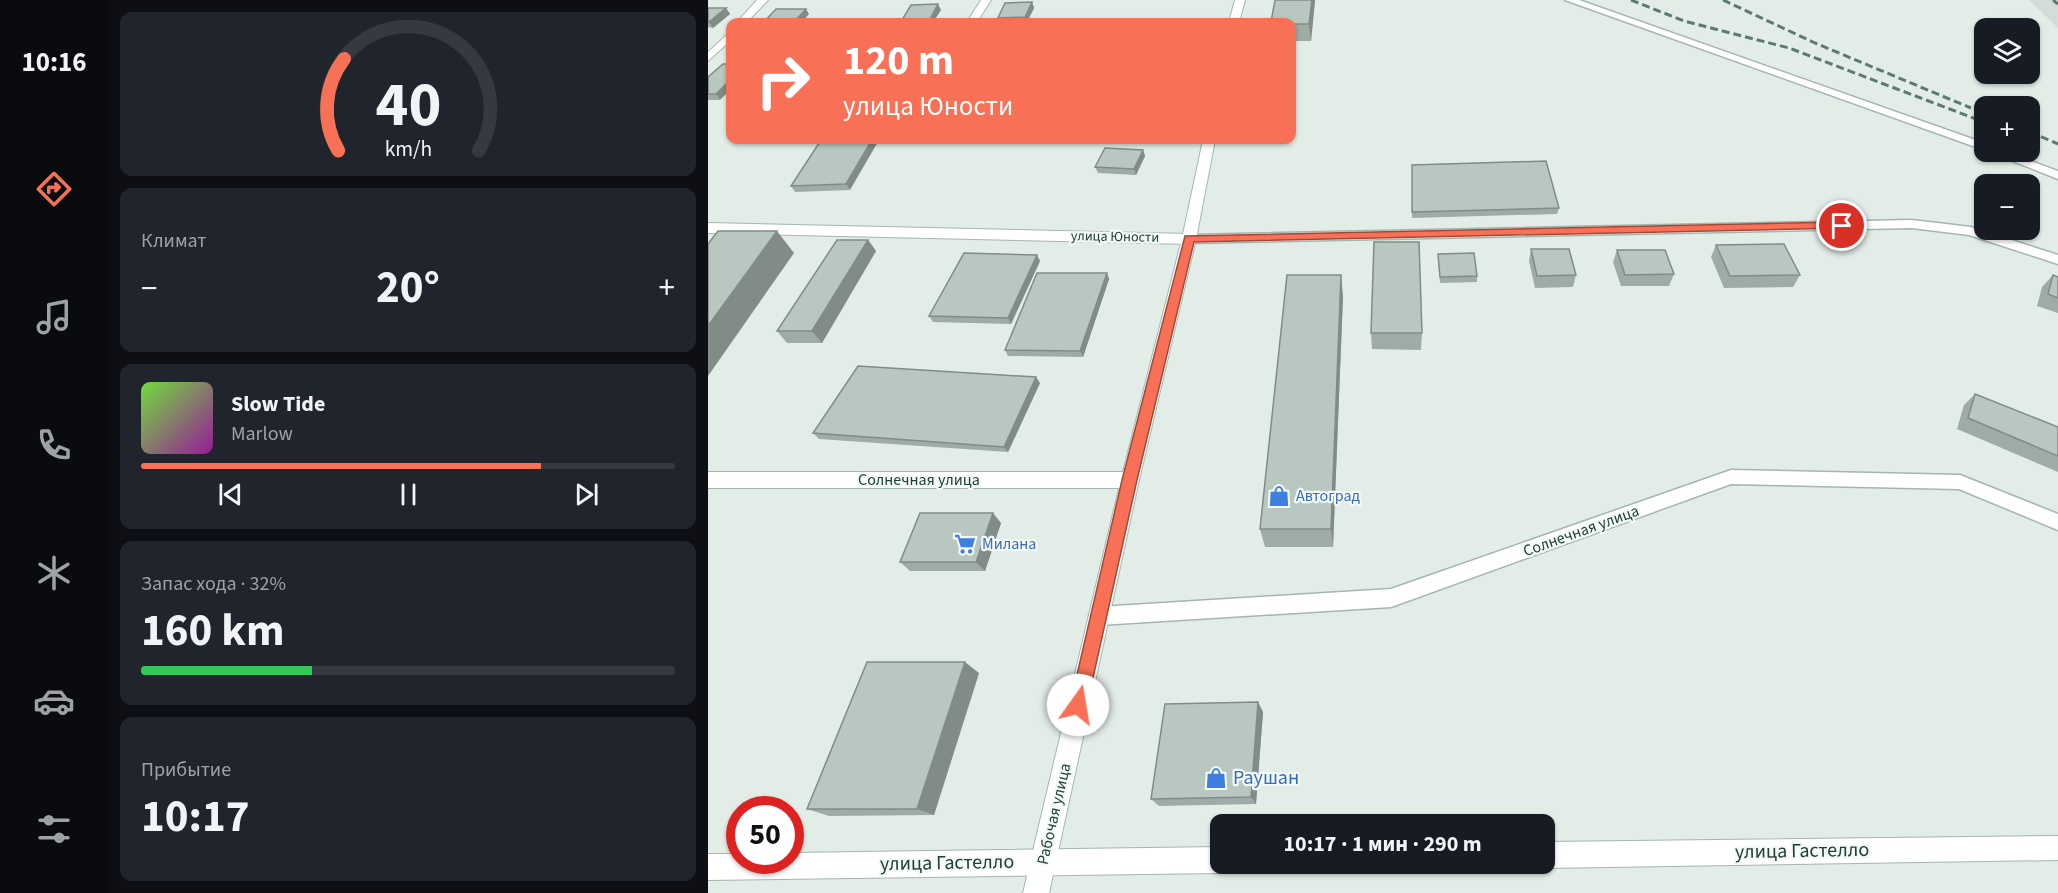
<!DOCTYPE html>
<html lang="ru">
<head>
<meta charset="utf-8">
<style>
  body { margin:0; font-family:"Source Sans 3",sans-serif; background:#20242c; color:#f1f3f6; height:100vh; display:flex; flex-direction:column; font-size:22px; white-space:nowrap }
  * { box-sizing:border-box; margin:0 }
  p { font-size:20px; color:#9ea1a6 }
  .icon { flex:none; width:33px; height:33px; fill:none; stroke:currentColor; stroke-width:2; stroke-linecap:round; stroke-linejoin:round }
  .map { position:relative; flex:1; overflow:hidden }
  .sheet { display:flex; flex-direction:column; gap:12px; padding:12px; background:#0d0f14; width:600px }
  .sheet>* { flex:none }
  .top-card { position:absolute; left:18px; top:18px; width:570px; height:126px; border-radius:12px; box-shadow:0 2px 4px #0004; background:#f87156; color:#fff; overflow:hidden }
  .fabs { position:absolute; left:1266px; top:18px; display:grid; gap:12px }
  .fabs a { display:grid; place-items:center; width:66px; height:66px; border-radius:12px; background:#171b24; box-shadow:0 2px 4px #0004; font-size:30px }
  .speed { position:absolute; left:18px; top:796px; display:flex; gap:12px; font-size:30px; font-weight:700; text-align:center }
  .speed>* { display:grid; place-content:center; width:78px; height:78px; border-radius:50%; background:#171b24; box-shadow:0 2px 4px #0004; line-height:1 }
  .speed .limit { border:9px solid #d22; background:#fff; color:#111 }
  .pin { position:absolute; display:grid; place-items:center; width:51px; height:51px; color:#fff; margin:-26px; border:3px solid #fff; border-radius:50%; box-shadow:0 2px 6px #0007 }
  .me { position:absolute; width:66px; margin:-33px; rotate:13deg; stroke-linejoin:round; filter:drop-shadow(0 0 4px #0008) }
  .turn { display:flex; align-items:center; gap:21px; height:126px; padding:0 18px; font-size:27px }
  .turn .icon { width:78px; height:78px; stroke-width:2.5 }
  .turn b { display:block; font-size:42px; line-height:51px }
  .big { font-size:45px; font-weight:700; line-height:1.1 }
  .sheet .widget { flex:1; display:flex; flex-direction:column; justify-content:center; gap:9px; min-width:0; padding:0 21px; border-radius:12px; background:#20242c }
  .sheet .dial { align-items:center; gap:0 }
  .dial svg { height:156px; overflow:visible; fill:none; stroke:#363941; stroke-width:7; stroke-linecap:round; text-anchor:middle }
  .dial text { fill:#f1f3f6; stroke:none }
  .song { display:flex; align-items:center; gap:18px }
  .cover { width:72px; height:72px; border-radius:9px; background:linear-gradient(135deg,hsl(100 70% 55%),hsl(300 70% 35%)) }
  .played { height:6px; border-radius:3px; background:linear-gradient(90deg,#f87156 75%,#363941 75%) }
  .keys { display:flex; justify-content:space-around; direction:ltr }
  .heat { display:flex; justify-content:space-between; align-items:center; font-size:33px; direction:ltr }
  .charge { height:9px; border-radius:4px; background:linear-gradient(90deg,#34c759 32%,#363941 0) }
  .trip { position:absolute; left:502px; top:814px; width:345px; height:60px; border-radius:12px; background:#171b24; box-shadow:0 2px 4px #0004; font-weight:700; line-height:60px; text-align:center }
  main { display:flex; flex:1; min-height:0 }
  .menu { display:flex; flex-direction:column; width:108px; justify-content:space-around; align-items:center; background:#090b0e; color:#9ea1a6 }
  .menu .icon { width:42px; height:42px }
  .menu .current { color:#f87156 }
  .menu b { font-size:27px; color:#f1f3f6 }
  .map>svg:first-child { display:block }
</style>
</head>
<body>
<main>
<nav class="menu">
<b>10:16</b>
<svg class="icon current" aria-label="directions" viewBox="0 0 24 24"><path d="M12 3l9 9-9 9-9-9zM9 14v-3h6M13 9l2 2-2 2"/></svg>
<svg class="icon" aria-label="music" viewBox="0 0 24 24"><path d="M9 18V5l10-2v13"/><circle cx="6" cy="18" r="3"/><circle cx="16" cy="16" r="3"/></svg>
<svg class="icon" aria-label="phone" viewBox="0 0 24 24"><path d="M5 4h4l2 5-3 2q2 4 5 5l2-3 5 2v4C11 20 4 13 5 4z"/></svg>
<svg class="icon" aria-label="climate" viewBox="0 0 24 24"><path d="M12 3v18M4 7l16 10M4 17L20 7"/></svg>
<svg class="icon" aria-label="car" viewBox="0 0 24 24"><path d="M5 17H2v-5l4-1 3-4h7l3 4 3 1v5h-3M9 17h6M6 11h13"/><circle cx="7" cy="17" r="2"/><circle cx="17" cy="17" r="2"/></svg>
<svg class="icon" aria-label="filters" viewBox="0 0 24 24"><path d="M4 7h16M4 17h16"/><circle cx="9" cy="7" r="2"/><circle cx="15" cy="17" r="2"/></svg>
</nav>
<section class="sheet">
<div class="widget dial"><svg viewBox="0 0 100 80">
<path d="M14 69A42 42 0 1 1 86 69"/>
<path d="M14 69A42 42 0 0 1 17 22" stroke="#f87156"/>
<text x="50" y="56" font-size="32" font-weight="700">40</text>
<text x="50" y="72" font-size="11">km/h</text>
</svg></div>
<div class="widget"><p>Климат</p>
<div class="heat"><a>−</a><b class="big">20°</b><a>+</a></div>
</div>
<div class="widget">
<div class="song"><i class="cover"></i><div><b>Slow Tide</b><p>Marlow</p></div></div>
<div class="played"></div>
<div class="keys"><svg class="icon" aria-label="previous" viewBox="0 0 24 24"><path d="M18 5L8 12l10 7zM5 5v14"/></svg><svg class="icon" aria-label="pause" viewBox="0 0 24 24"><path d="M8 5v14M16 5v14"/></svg><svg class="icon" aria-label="next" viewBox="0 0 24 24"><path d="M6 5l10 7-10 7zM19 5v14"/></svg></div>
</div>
<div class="widget"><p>Запас хода · 32%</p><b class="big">160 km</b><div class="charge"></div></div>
<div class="widget"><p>Прибытие</p><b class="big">10:17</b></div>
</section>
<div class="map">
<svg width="1350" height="893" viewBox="0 0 1350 893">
  <rect width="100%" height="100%" fill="#e3ede8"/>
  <path fill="#d1ddd6" d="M1321,0H1350V28Z"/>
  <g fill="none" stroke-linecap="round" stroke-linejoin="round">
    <defs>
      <g id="lane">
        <path d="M857,0H871L1276,143V150Z"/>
        <path d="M1282,152H1298L1350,171V179Z"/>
        <path d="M1204,220L1263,227L1350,255V264L1261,235L1204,228L481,243L474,239L481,235Z"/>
        <path d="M1023,470L1252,475L1350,514V530L1251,489L1023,484L683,607L391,625L384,622L381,616L384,610L391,607L683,589Z"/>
      </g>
      <g id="street">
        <path d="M49,0H60L39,22H29Z"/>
        <path d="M273,0H283L269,22H259Z"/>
        <path d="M22,32V41L0,61V52Z"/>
        <path d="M0,223L481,234L488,239L481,244L0,233Z"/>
        <path d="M0,472H422L429,475L431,480L429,485L422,488H0Z"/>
        <path d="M1350,836V860L837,868L828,864H837V842Z"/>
        <path d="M513,847V864H524L522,869L513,873L0,880V854H32V861H82V853Z"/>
      </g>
      <g id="secondary">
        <path d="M527,0H537L531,22H521Z"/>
        <path d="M495,140H507L488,239L431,480L341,893H315L413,480L474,239Z"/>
      </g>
    </defs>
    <use href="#lane" stroke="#a5b5af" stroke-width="3"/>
    <use href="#street" stroke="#a5b5af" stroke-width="2"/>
    <use href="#secondary" stroke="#a0baaf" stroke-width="2"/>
    <use href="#lane" fill="#fff" fill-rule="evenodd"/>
    <use href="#street" fill="#fff" fill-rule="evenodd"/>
    <use href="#secondary" fill="#fff" fill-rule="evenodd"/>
    <g stroke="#5c7b70" stroke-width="3" stroke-dasharray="8 4" stroke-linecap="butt">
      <path d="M923,0L976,21L1081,48L1276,122"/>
      <path d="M1015,0L1107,43L1263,108"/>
      <path d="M1345,0L1350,4"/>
      <path d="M1322,132L1350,144"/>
    </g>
  </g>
  <g fill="#9eaca5">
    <path d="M607,0L603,41H584V22Z"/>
    <path d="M324,2L326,8L319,22H292L290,18Z"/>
    <path d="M0,8H18L22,14L5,28L0,27Z"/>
    <path d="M233,10L225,22H195L194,20Z"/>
    <path d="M0,77L12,100H0Z"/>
    <path d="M113,140L142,190L87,192L83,186Z"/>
    <path d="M435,150L437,156L428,175L390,173L387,167Z"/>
    <path d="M704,165L851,208L849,214L704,218Z"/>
    <path d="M160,240L168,251L114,343H79L69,331Z"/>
    <path d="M1008,245L1092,275L1085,287L1016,288L1003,257Z"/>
    <path d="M823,249L868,275L865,287L827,288L821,261Z"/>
    <path d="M909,250L966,274L961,286H913L905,262Z"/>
    <path d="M730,254L769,276V282L732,283L730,260Z"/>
    <path d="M332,261L303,324L225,322L221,316Z"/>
    <path d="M399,273L401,279L375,357L300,356L297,350Z"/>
    <path d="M1345,275L1350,277V313L1329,306L1334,287Z"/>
    <path d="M635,296L625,547H557L552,529Z"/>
    <path d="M663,333H714L713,350L664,349Z"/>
    <path d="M332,383L300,452L111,439L105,433Z"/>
    <path d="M1267,394L1350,427V472L1249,429L1256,405Z"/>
    <path d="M293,523L277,571H202L192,562Z"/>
    <path d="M271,673L226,815L121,816L99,809Z"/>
    <path d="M555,712L548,804L451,806L443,799Z"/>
  </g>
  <g fill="#818c86">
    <path d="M604,0H607L603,41L601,24Z"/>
    <path d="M324,2L326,8L319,22L317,17Z"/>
    <path d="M230,4L233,10L225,22H223L222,19Z"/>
    <path d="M18,8L22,14L5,28L1,22Z"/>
    <path d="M98,9L101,14L94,22H86Z"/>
    <path d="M22,80V90L12,100L8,94Z"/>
    <path d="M164,140H171L142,190L138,184Z"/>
    <path d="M435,150L437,156L428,175L426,169Z"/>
    <path d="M69,231L86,253L0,376V326Z"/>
    <path d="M160,240L168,251L114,343L104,331Z"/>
    <path d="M329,255L332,261L303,324L300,318Z"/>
    <path d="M399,273L401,279L375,357L372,351Z"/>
    <path d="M633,275L635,296L625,547L623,529Z"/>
    <path d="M328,377L332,383L300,452L296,447Z"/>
    <path d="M285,513L293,523L277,571L268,562Z"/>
    <path d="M257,662L271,673L226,815L209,809Z"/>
    <path d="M550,702L555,712L548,804L543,797Z"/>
  </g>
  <g fill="#b8c8c0" stroke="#818c86" stroke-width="1.5">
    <path d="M567,0H604L601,24H584V22H563Z"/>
    <path d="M324,2L317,17L290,18L297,3Z"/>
    <path d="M230,4L222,19L194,20L203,5Z"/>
    <path d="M0,8H18L1,22H0Z"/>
    <path d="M68,9H98L86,22H56Z"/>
    <path d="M15,64H22V80L8,94H0V77Z"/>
    <path d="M113,140H164L138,184L83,186Z"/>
    <path d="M397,148L435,150L426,169L387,167Z"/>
    <path d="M838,161L851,208L704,212V165Z"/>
    <path d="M10,231H69L0,326V244Z"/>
    <path d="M129,240H160L104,331H69Z"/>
    <path d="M666,242H711L714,333H663Z"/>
    <path d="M1076,244L1092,275L1022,276L1008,245Z"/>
    <path d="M823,249H861L868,275L829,276Z"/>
    <path d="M909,250H957L966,274L917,275Z"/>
    <path d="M256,253L329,255L300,318L221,316Z"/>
    <path d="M766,253L769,276L732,277L730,254Z"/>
    <path d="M329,273H399L372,351L297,350Z"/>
    <path d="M579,275H633L623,529H552Z"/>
    <path d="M1345,275L1350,277V298L1340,294Z"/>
    <path d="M150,366L328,377L296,447L105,433Z"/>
    <path d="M1267,394L1350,427V456L1260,418Z"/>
    <path d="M212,513H285L268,562H192Z"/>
    <path d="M159,662H257L209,809H99Z"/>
    <path d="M550,702L543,797L443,799L457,704Z"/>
  </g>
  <path fill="#f87156" stroke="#a14938" stroke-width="1.5" d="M1134,222L1140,226L1138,228L486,242L429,480L379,705L376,711L370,714L364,711L362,705L414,480L477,236Z"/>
  <defs>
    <symbol id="shop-bare" viewBox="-9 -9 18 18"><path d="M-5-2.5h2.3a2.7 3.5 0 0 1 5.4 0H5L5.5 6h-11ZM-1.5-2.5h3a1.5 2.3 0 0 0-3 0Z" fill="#3f7fe0" stroke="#f3f9f6" stroke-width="2.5" paint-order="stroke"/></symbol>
    <symbol id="supermarket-bare" viewBox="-9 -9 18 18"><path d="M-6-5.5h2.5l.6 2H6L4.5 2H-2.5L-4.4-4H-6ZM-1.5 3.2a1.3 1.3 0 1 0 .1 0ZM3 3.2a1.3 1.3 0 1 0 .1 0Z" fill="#3f7fe0" stroke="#f3f9f6" stroke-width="2.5" paint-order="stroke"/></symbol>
  </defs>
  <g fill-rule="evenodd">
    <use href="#shop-bare" x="556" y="481" width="30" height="30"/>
    <use href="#supermarket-bare" x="242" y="529" width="30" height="30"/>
    <use href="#shop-bare" x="493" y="763" width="30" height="30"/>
  </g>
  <g text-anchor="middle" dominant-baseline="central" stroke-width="4.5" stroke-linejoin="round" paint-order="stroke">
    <g font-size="14" fill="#213f35" stroke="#f3f9f6">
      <text transform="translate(407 237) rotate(1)">улица Юности</text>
    </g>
    <g font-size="16" fill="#213f35" stroke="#f3f9f6">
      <text x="211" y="480">Солнечная улица</text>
      <text transform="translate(873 531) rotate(-20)">Солнечная улица</text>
      <text transform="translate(346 814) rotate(-77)">Рабочая улица</text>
    </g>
    <g font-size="16" fill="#366cbe" stroke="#f3f9f6" text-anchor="start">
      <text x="588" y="496">Автоград</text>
      <text x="274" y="544">Милана</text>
    </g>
    <g font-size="20" fill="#366cbe" stroke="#f3f9f6" text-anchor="start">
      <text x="525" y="778">Раушан</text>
    </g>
    <g font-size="20" fill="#213f35" stroke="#f3f9f6">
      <text transform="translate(1094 851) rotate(-1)">улица Гастелло</text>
      <text transform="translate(239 863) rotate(-1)">улица Гастелло</text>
    </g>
  </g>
</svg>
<div class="fabs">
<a><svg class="icon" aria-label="layers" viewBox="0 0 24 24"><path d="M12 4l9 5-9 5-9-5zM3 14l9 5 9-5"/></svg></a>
<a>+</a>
<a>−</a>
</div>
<div class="speed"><div class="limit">50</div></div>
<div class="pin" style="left:1134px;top:226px;background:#d93025"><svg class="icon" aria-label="arrive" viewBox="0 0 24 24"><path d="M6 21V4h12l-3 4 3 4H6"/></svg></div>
<svg class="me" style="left:370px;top:705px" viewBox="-20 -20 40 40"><circle r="19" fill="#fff"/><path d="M0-13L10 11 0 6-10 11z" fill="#f87156"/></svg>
<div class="trip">10:17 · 1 мин · 290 m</div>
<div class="top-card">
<div class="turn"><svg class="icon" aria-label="right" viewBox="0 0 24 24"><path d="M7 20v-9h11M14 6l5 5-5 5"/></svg><div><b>120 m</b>улица Юности</div></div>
</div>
</div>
</main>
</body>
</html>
